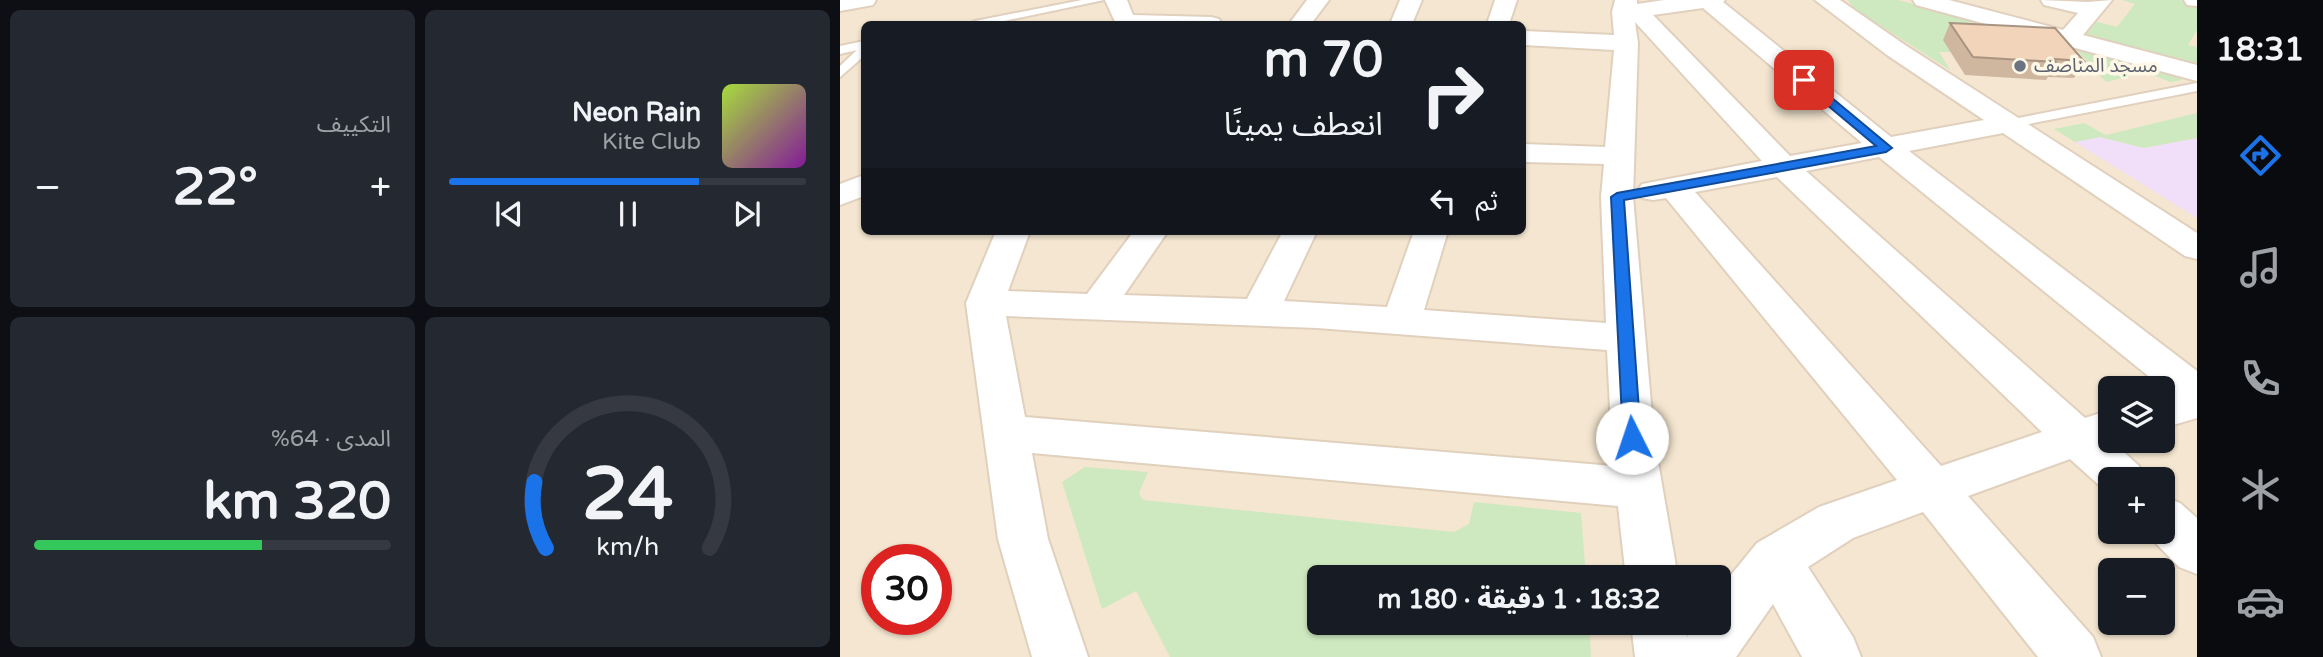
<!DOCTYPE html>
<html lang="ar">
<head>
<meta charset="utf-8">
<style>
  body { margin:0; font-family:"Varela Round","Noto Sans Arabic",sans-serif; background:#242831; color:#f1f3f6; direction:rtl; height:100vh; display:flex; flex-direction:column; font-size:26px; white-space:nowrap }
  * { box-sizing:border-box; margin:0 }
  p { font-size:23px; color:#9ea1a6 }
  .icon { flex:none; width:38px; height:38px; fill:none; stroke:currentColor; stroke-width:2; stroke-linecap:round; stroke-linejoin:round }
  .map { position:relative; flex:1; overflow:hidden; direction:ltr }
  .details { display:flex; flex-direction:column; gap:10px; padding:10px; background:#0d0f14; width:840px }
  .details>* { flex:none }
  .guide { position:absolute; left:21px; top:21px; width:665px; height:214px; border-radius:10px; box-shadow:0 2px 5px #0004; direction:rtl; background:#171b24; color:#f1f3f6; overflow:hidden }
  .buttons { position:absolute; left:1258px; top:376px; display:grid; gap:14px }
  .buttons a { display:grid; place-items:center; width:77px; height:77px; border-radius:10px; background:#171b24; box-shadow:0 2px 5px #0004; font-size:35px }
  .speed { position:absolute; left:21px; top:544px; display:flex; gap:14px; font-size:35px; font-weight:700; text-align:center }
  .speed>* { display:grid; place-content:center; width:91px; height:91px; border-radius:50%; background:#171b24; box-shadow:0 2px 5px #0004; line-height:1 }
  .speed .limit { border:10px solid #d22; background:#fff; color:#111 }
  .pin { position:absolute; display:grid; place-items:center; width:60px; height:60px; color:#fff; margin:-30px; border-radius:14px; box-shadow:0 4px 10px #0006 }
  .me { position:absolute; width:77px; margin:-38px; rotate:356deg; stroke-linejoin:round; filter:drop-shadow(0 0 5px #0008) }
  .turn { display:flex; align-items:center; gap:24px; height:147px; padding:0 28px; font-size:32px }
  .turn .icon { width:91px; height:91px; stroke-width:2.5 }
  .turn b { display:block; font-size:49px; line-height:60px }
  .then { display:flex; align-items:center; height:66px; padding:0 28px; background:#0003; gap:14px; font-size:26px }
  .big { font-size:52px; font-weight:800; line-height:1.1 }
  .details .widget { flex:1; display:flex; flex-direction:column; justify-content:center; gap:10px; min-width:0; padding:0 24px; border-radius:10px; background:#242831 }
  .details .dial { align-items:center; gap:0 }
  .dial svg { height:182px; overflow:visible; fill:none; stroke:#363941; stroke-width:7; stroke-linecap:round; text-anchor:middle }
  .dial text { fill:#f1f3f6; stroke:none }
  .song { display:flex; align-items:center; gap:21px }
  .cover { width:84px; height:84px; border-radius:10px; background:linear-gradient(135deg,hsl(80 70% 55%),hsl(290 70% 35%)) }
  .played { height:7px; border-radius:4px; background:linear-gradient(90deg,#1a73e8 70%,#363941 70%) }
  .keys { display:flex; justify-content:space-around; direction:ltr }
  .heat { display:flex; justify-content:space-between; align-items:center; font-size:38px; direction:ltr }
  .charge { height:10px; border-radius:5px; background:linear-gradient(90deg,#34c759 64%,#363941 0) }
  .details .tiles { flex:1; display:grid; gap:10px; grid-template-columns:repeat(2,1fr) }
  .trip { position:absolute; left:467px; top:565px; width:424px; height:70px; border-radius:10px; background:#171b24; box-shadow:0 2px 5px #0004; font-weight:800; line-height:70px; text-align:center; direction:rtl }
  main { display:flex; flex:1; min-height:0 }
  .tab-bar { display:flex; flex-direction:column; width:126px; justify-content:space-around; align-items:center; background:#090b0e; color:#9ea1a6 }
  .tab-bar .icon { width:49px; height:49px }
  .tab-bar .active { color:#1a73e8 }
  .tab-bar b { font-size:32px; color:#f1f3f6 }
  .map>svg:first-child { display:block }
</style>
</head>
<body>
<main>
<nav class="tab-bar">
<b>18:31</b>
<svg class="icon active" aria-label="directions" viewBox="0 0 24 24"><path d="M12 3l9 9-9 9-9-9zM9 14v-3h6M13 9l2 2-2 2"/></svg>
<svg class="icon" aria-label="music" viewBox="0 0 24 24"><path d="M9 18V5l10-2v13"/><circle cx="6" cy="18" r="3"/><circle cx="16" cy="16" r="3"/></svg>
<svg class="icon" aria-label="phone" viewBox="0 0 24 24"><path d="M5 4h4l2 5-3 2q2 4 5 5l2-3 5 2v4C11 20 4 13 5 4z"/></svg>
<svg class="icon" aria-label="climate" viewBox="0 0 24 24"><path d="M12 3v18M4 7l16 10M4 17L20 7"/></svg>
<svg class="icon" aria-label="car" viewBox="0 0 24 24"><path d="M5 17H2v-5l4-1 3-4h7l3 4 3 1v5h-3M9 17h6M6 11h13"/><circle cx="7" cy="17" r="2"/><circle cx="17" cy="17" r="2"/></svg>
</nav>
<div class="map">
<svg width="1357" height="657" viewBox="0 0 1357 657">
  <rect width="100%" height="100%" fill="#fcf4e1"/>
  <path fill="#f4e6d0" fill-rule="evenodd" d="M0,0H1357V657H0ZM24,24H682V231H24ZM1270,388H1323V441H1270ZM1270,480H1323V532H1270ZM37,560H96V620H37ZM1270,570H1323V623H1270ZM480,578H878V623H480Z"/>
  <path fill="#f1def8" d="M1259,137L1304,148L1357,138V218L1235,142Z"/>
  <g fill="#cee9c0">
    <path d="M1008,0H1058L1142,22L1157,43L1104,40L1111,52H1099L1110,70L1013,8Z"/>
    <path d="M1282,0H1339L1357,4V30L1348,45L1357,47V66L1241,36L1254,21L1277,27L1295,4Z"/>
    <path d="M1234,47L1335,75L1342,80L1330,82L1306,72L1266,82Z"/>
    <path d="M1357,113V138L1304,148L1260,137L1235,142L1214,129L1244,123L1266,135Z"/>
    <path d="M245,467L308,472L299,493L303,500L614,532L629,524L634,502L741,513L746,577L480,578V623H749L751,657H330L296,591L262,609L222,482Z"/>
  </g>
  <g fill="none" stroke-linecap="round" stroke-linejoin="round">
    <defs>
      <g id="service">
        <path d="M242,0H264L150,24H129L135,21Z"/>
        <path d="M24,41V56L0,77V66L17,50L0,54V46Z"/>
        <path d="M1357,83V91L1168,128L1161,124L1168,120Z"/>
      </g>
      <g id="minor">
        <path d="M0,0H36L33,5L0,11Z"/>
        <path d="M265,0H287L293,15L371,17L379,19L382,24H276Z"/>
        <path d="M467,0H489L471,24H449Z"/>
        <path d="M560,0H582L572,24H550Z"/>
        <path d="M655,0H677L669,24H647Z"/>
        <path d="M775,0H797V4L824,0H885L883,2L1051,137L1144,120L1047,55L975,0H1000L1065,45L1357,233V259L1345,256L1163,133L1069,151L1357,371V418L1323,428V394L1327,393L1323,388L1039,157L966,171L1245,418L1270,410V441H1281L1274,443L1299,466L1306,480H1270V495L1230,459L1128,496L1253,637L1261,657H1198L1083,512L1013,538L968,567L1013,637L1021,657H962L933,604L896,657H795L791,623H845L847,637L855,623H878V591L917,543L979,507L1057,480L826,198L813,200L802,198L797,191L802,184L813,182L922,161L795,22L798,43L793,197L814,438L838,578H786L778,506L192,453L208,539L248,657H192L158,539L126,303L156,231H190L168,291L247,294L294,231H328L284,295L407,299L443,231H477L444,301L547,307L574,231H608L584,310L766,323L761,197L764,164L682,162V144L765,147L774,50L682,45V31L774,35L772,12ZM863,8L1022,143L950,156L813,15ZM937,177L1202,432L1101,466L855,192ZM166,316L477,328L767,350L773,466L185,417Z"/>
        <path d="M1073,0H1109L1223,30L1238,13L1204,5L1201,0L1247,2L1272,0L1243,35L1357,65V81L1076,5Z"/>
        <path d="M1344,0H1357V6L1347,5Z"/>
        <path d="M24,175V196L0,205V184Z"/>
        <path d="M1323,497L1340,503L1357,518V574L1339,567L1305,532H1323Z"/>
      </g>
    </defs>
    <use href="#service" stroke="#e0d0bd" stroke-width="4"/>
    <use href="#minor" stroke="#e0d0bd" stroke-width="4"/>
    <use href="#service" fill="#fff" fill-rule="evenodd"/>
    <use href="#minor" fill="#fff" fill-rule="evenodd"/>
  </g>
  <path fill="#cfb69f" d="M1110,23L1244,61L1234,78L1208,77L1206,80L1125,75L1103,40Z"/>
  <path fill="#f1d4b9" stroke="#a99482" stroke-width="2" d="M1110,23L1215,28L1244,61L1213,59L1216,62L1133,57Z"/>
  <path fill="#1a73e8" stroke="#114b97" stroke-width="2" d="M961,78H968L1052,148L1046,152L784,200L801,438L799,444L792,446L786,444L783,438L771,197L777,193L1036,146L961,83Z"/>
  <circle fill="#6b7280" stroke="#fff8e7" stroke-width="2.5" cx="1180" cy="66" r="7"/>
  <g text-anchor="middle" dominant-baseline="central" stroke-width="7" stroke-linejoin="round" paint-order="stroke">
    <g font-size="19" fill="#5b616d" stroke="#fff8e7" text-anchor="start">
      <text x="1194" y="66">مسجد المناصف</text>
    </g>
  </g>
</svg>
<div class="buttons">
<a><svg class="icon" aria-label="layers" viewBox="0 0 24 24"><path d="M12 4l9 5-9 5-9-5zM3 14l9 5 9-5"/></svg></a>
<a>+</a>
<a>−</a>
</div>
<div class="speed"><div class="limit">30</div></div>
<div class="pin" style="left:964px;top:80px;background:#d93025"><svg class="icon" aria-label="arrive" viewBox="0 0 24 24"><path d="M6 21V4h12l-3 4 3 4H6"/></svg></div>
<svg class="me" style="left:792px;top:438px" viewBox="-20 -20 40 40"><circle r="19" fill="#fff"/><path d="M0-13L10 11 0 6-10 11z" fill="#1a73e8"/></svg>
<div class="trip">18:32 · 1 دقيقة · 180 m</div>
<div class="guide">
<div class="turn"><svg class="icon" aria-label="right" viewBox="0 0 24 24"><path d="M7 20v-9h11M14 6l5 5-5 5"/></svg><div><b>70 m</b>انعطف يمينًا</div></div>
<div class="then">ثم<svg class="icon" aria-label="left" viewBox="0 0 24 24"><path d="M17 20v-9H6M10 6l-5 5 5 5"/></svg></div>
</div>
</div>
<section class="details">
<div class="tiles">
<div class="widget">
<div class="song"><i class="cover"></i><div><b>Neon Rain</b><p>Kite Club</p></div></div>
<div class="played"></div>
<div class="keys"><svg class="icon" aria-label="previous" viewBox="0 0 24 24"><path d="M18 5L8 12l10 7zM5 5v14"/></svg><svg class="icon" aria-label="pause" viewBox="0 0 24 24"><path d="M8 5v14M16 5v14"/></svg><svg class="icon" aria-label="next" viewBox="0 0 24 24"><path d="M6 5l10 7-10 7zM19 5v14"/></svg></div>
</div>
<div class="widget"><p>التكييف</p>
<div class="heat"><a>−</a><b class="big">22°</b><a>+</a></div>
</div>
<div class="widget dial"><svg viewBox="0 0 100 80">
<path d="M14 69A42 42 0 1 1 86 69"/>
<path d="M14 69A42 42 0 0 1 9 40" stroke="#1a73e8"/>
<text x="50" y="56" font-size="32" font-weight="700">24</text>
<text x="50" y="72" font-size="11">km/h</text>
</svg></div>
<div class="widget"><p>المدى · 64%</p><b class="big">320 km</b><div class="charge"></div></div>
</div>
</section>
</main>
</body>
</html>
